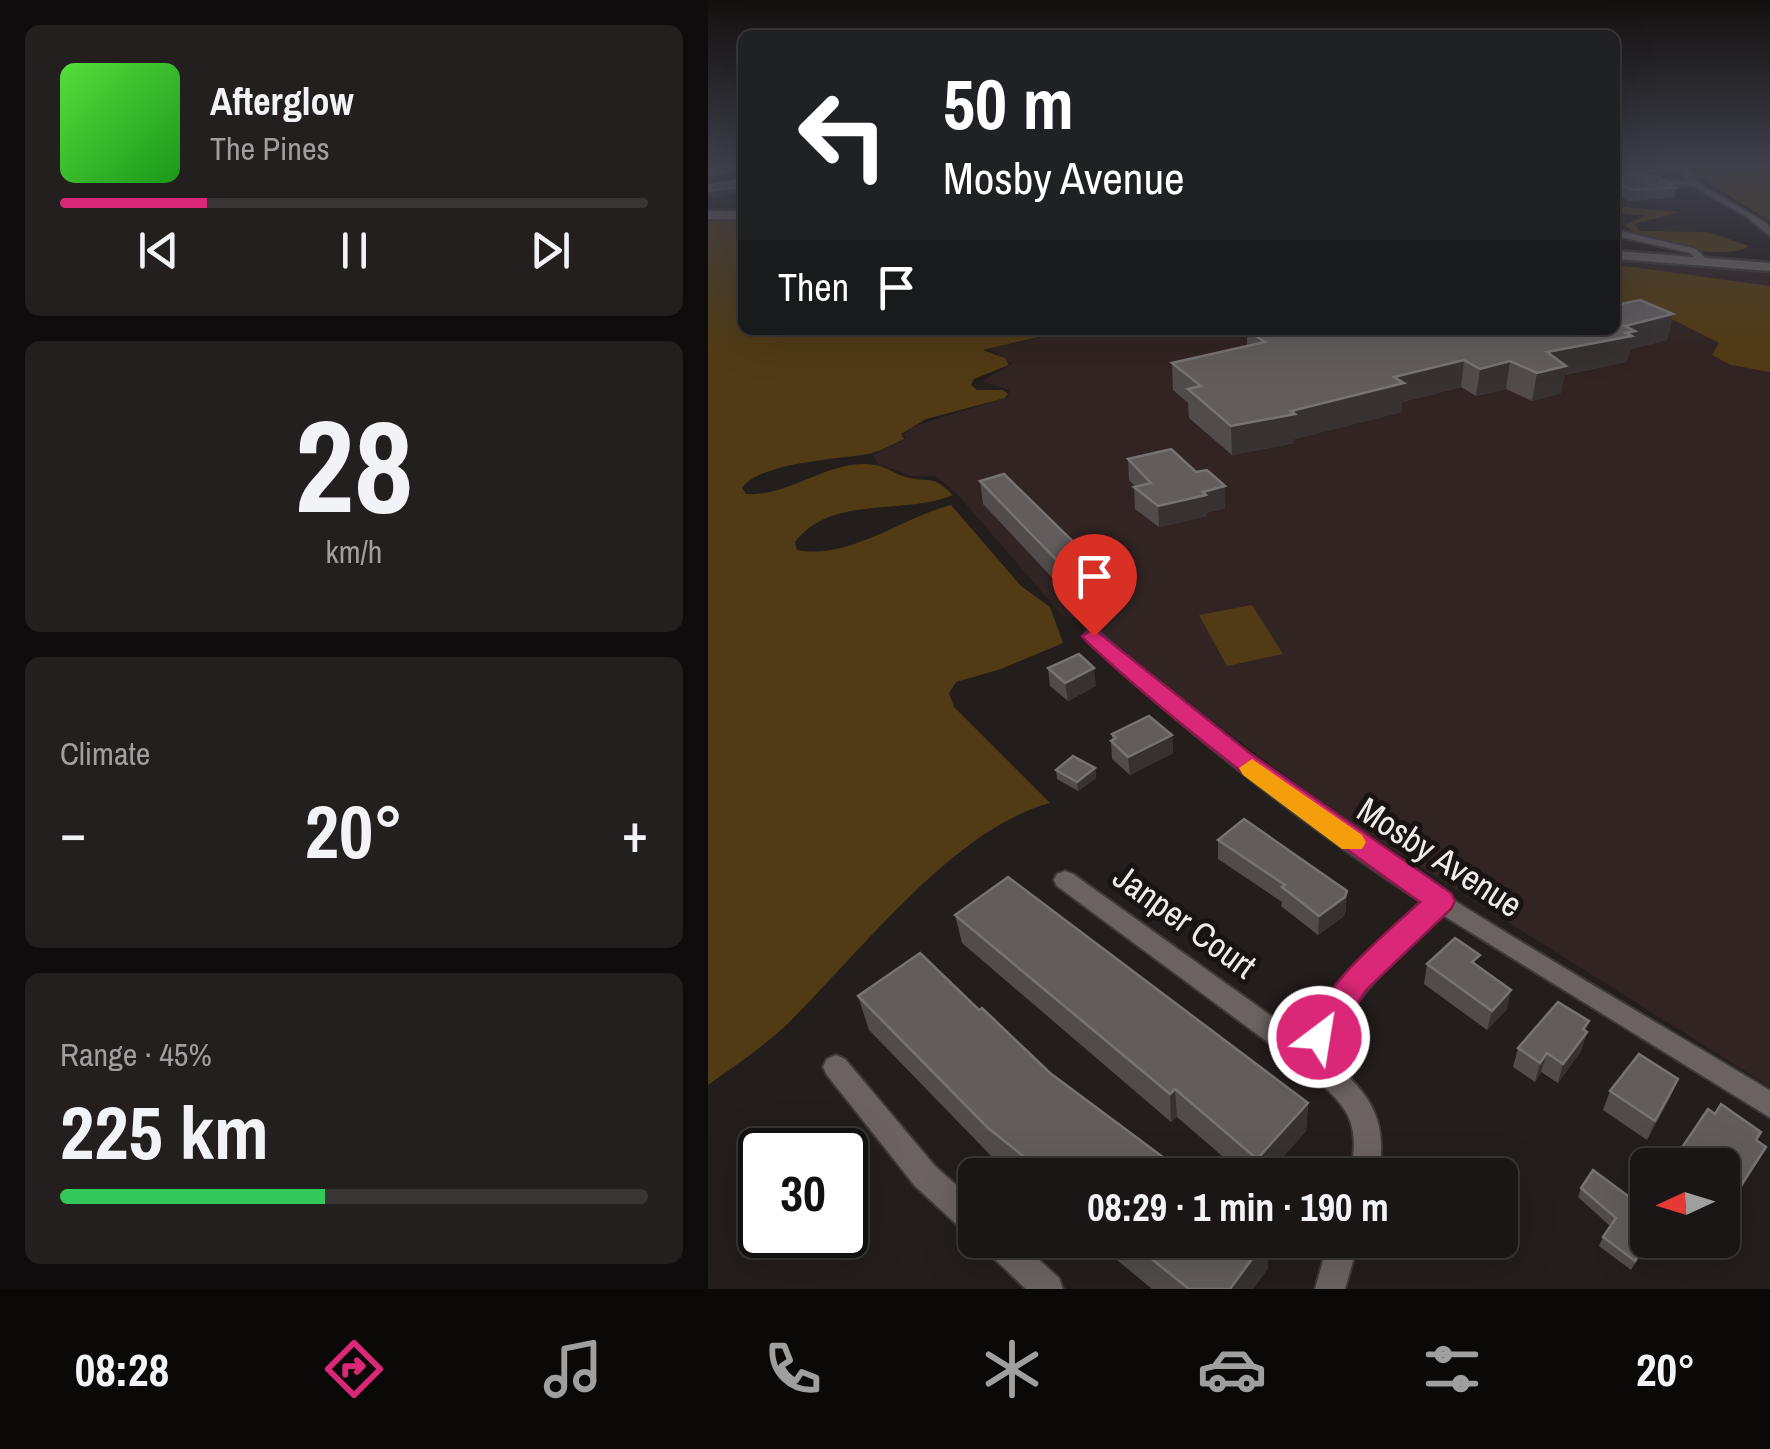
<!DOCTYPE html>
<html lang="en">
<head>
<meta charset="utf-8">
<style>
  body { margin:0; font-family:"Archivo Narrow",sans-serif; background:#231f1e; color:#f1f3f6; height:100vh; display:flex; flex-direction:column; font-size:38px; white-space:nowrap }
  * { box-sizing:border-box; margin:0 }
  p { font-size:32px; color:#9f9fa0 }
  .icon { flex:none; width:55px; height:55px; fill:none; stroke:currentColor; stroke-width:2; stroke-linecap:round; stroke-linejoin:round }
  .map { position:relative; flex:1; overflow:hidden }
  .details { display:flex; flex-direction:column; gap:25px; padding:25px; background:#0e0c0c; width:708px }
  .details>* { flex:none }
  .top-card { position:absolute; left:30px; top:30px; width:882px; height:305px; border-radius:15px; box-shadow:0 10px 40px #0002,0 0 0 2px #383534; background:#202124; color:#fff; overflow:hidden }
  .needle { width:65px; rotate:266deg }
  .controls { position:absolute; left:922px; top:1148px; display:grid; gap:20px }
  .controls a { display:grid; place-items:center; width:110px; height:110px; border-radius:15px; background:#1a1615; box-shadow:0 10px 40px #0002,0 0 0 2px #383534; font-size:50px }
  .speed { position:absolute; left:30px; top:1128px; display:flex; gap:20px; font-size:50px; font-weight:700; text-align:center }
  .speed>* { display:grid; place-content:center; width:130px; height:130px; border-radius:50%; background:#1a1615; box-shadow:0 10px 40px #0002,0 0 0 2px #383534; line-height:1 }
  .speed .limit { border:5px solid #111; border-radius:15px; background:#fff; color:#111 }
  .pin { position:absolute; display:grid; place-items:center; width:85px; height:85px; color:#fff; margin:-102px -42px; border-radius:50% 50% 50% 0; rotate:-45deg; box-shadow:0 0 10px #0007 }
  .pin .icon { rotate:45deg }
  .me { position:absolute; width:110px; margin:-55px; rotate:31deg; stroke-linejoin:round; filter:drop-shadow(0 0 8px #0008) }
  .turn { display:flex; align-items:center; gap:35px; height:210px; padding:0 40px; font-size:45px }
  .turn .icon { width:130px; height:130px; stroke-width:2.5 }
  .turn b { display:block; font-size:70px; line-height:85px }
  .then { display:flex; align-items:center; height:95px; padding:0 40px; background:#0003; gap:20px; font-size:38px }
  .big { font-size:75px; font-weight:700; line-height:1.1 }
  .details .tile { flex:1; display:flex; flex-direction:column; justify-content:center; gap:15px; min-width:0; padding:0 35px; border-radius:15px; background:#231f1e }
  .details .dial { align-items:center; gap:0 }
  .dial b { font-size:130px; line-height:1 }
  .song { display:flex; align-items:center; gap:30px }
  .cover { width:120px; height:120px; border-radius:15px; background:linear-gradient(135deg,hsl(110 70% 55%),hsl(120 70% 35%)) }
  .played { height:10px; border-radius:5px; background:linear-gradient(90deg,#db2777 25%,#383534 25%) }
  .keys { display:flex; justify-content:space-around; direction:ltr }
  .heat { display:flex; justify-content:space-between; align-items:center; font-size:55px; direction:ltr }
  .charge { height:15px; border-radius:8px; background:linear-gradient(90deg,#34c759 45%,#383534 0) }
  .trip { position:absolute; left:250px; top:1158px; width:560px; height:100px; border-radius:15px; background:#1a1615; box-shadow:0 10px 40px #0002,0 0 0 2px #383534; font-weight:700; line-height:100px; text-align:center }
  .menu { display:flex; height:160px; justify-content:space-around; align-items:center; background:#0a0908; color:#9f9fa0 }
  .menu .icon { width:70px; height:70px }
  .menu .selected { color:#db2777 }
  .menu b { font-size:45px; color:#f1f3f6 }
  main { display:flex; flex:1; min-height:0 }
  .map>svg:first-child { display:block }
</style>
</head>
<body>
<main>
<section class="details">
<div class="tile">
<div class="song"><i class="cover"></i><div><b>Afterglow</b><p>The Pines</p></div></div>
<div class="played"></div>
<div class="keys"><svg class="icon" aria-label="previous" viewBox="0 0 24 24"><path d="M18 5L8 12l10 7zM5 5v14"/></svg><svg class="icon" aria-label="pause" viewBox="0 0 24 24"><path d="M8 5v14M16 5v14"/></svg><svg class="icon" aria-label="next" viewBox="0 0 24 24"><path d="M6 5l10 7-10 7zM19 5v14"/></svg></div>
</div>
<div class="tile dial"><b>28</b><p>km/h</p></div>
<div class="tile"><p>Climate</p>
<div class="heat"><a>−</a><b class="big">20°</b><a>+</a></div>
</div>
<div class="tile"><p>Range · 45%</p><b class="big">225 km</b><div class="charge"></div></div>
</section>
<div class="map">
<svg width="1063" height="1289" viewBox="0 0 1063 1289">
  <rect width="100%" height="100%" fill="#231d1c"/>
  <path fill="#312423" d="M908,258L1062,269V1087L636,819L462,690L380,621L354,615L249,494L228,476H203L170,464L165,455L198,439L196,434L206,426L300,397L301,390L273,381L304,364L281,349L364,330H908Z"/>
  <g fill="#513b15">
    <path d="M1001,168L1062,170V221L984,173Z"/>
    <path d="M908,206L971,212L927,224L932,231L1000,232L1041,246C1020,262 934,244 917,225L939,215L908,214Z"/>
    <path d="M0,219H35V330H359L275,350L297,358L301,365L266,379L263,385L269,390H295L300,394L297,398L218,419L193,434L196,439C185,444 171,452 160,454C130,459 50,463 34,488L38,494C82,497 123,457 168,465C179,467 188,475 198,477C225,484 222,473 245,495C195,516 124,494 87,542L89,550C141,560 193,518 243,505L313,586L342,607L355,643L293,669L248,682L241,693L246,707L342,803C242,830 148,959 74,1029C51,1050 25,1067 0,1085Z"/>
    <path d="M917,266L1062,286V372L1023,365L1004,355L1011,343L966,320L908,315V269Z"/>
    <path d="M544,605L575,654L519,666L491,615Z"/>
  </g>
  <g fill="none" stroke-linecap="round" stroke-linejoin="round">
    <defs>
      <g id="minor">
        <path d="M971,168H979L993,185L1057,222L1063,228V237L1039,217L985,186L908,182V178L979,181Z"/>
        <path d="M908,230L988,249L1000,261L992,263L982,253L908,236Z"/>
        <path d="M385,631L391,632C442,678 493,724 548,765C711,887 888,986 1063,1091V1118L733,914C688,957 644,999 616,1055C659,1090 682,1117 670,1175H642C655,1115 635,1103 592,1066L349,886L346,880L349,874L357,871L365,874L597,1040C626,986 670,944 715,903C595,825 484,737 379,640L376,636L379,632Z"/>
        <path d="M128,1055L137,1059L227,1166L268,1203V1237L258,1233L207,1186L119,1075L115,1067L119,1059Z"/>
        <path d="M272,1240H309L351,1278L355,1289H318L277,1250Z"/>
        <path d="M621,1240H651L637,1289H607Z"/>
      </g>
      <g id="secondary">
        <rect x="0" y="211" width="35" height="8"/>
        <path d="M908,251L1063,263V271L908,259Z"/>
      </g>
    </defs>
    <use href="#minor" stroke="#3e3939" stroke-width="4"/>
    <use href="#secondary" stroke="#3e3939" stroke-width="5"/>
    <use href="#minor" fill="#6a6362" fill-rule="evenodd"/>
    <use href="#secondary" fill="#6a6362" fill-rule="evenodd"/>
  </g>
  <g fill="#514b4c">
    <path d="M908,168H944L940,176L968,188L966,198L920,201L908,192Z"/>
    <path d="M965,314L959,340L923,349L918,362L856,375L853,393L824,401L798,389L768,396L753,387L694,402V412L586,439V443L524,455L481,418L480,403L465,390L464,363L539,346V330H908Z"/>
    <path d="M420,459L517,508L498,513L499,516L451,527L427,509L426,487H428L421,480Z"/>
    <path d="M272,481L391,567L393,592L367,602L275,504Z"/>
    <path d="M340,668L388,686L360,701L342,686Z"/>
    <path d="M404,734L464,735L465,753L422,775L404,759L403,741L404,740Z"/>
    <path d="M387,768L388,778L370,791L349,779L348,770Z"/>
    <path d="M510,840L638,910L636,916L610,935L573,906L574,902L510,859Z"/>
    <path d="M247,915L600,1103L598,1131L559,1175H536L469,1117L463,1122L254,943Z"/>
    <path d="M719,964L770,966L799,1009L779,1030L716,984Z"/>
    <path d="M150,996L271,1010L342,1073L479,1175H305L288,1161L161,1030Z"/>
    <path d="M878,1031L879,1032L873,1051L850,1083L833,1072L827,1082L805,1067L810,1048Z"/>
    <path d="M970,1079L962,1098L939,1140L895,1110L902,1091Z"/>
    <path d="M1007,1114L1053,1132L1049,1140L1058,1147L1023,1206L1015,1200V1165H967L975,1146Z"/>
    <path d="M873,1188L942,1240L923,1270L891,1246L895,1237L902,1226L870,1197Z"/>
    <path d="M385,1240H560V1268L545,1289H444Z"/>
  </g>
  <g fill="#373132">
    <path d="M33,169L34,175L0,181V175Z"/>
    <path d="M35,187V193L0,198V191Z"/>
    <path d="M965,314L959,340L923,349L918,362L856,375L853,393L824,401L829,373L839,352L917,326Z"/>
    <path d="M756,360L753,387L694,402V412L586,439V443L524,455L523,426L583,411L686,377Z"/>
    <path d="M802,361L798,389L768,396L772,369Z"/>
    <path d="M517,486V508L498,513L499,516L451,527L450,506Z"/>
    <path d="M391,567L393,592L367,602L364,576Z"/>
    <path d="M386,668L388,686L360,701L357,683Z"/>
    <path d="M464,735L465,753L422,775L420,757Z"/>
    <path d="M387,768L388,778L370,791L369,782Z"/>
    <path d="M639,891L638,910L636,916L610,935L611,916Z"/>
    <path d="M803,990L799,1009L779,1030L784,1011Z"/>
    <path d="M881,1021L873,1051L850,1083L855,1064L875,1029Z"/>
    <path d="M839,1053L833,1072L827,1082L832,1063Z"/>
    <path d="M970,1079L962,1098L939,1140L947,1121Z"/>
    <path d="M467,1089L469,1117L463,1122L462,1094Z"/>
    <path d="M600,1103L598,1131L559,1175H549V1159Z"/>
    <path d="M1058,1147L1048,1165L1023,1206L1032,1187Z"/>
    <path d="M558,1240H560V1268L545,1289H522Z"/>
  </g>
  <g fill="#625c5d" stroke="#787373" stroke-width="2.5">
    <path d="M0,168H35V171L33,169L0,175Z"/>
    <path d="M908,172L951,177L968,188L922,190L908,180Z"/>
    <path d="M35,178V187L0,191V185L34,180Z"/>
    <path d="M932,300L965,314L917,326L927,331L918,333L924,336L839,352L858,366L829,373L802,361L772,369L756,360L686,377L696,383L583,411L587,414L523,426L480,389L493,386L464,363L557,342L539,330H908V305Z"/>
    <path d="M463,449L488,472L499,470L517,486L495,492L498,495L450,506L426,487L443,483L420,459Z"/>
    <path d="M296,474L391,567L364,576L272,481Z"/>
    <path d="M371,654L386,668L357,683L340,668Z"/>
    <path d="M441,716L464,735L420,757L403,741L408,738L404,734Z"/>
    <path d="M365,756L387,768L369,782L348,770Z"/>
    <path d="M536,819L639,891L637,897L611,916L574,887L577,885L510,840Z"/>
    <path d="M300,877L600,1103L549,1159L467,1089L462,1094L247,915Z"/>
    <path d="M747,938L772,955L764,962L803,990L784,1011L719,964Z"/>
    <path d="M212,953L271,1010L274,1008L342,1073L479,1175H339L280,1128L150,996Z"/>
    <path d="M850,1002L881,1021L875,1029L879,1032L855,1064L839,1053L832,1063L810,1048Z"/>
    <path d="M931,1054L970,1079L947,1121L902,1091Z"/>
    <path d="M1013,1104L1053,1132L1048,1140L1058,1147L1032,1187L1015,1175V1165H1001L975,1146L1000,1109L1007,1114Z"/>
    <path d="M885,1170L920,1196L930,1189L940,1196V1240L927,1261L895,1237L908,1218L873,1188Z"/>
    <path d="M420,1240H558L522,1289H481Z"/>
  </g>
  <linearGradient id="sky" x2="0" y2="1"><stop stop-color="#13100f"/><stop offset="0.48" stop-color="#3f404b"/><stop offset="1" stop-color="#3f404b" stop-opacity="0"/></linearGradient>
  <rect width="1063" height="348" fill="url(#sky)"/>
  <path fill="#db2777" stroke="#8e194d" stroke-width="2.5" d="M386,629L543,754L743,893L747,901L743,909L658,990L623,1047L611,1051L600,1047L595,1037C621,980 667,943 712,902C596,819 482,738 378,641L374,636Z"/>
  <path fill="#f59e0b" d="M544,759L654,835L658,842L654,849H634L535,775L531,768Z"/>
  <g text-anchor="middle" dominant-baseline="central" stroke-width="10" stroke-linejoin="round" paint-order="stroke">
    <g font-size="35" fill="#f0eceb" stroke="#191413">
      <text transform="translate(732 857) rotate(33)">Mosby Avenue</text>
      <text transform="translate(477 921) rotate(36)">Janper Court</text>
    </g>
  </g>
</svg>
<div class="controls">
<a><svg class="needle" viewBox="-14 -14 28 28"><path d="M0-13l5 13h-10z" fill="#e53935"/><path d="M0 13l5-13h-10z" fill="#9f9fa0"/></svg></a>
</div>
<div class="speed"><div class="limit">30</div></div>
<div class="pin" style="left:386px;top:636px;background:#d93025"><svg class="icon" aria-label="arrive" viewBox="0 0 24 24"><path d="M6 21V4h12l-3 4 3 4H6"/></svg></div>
<svg class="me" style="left:611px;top:1037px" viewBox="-20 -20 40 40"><circle r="17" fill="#db2777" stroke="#fff" stroke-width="3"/><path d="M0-11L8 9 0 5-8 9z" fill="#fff"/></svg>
<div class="trip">08:29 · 1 min · 190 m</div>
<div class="top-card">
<div class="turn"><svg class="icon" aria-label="left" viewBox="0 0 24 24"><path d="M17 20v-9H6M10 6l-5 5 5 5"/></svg><div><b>50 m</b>Mosby Avenue</div></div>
<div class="then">Then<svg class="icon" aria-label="arrive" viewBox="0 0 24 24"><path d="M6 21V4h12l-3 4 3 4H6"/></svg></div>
</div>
</div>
</main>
<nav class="menu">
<b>08:28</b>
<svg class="icon selected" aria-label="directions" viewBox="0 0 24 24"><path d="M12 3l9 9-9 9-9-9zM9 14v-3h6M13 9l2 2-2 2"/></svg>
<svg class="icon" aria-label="music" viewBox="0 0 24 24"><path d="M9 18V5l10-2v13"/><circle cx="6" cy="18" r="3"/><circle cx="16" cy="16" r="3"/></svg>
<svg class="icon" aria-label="phone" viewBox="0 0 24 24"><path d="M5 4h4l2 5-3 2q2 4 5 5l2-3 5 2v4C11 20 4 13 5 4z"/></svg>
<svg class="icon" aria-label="climate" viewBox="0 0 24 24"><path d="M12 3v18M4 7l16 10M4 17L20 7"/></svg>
<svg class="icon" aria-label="car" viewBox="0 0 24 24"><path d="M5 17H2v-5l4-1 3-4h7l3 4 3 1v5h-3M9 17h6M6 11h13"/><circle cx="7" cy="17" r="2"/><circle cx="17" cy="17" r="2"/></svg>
<svg class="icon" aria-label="filters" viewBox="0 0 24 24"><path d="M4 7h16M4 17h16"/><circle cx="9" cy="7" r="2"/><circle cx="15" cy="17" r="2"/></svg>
<b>20°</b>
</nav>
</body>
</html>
